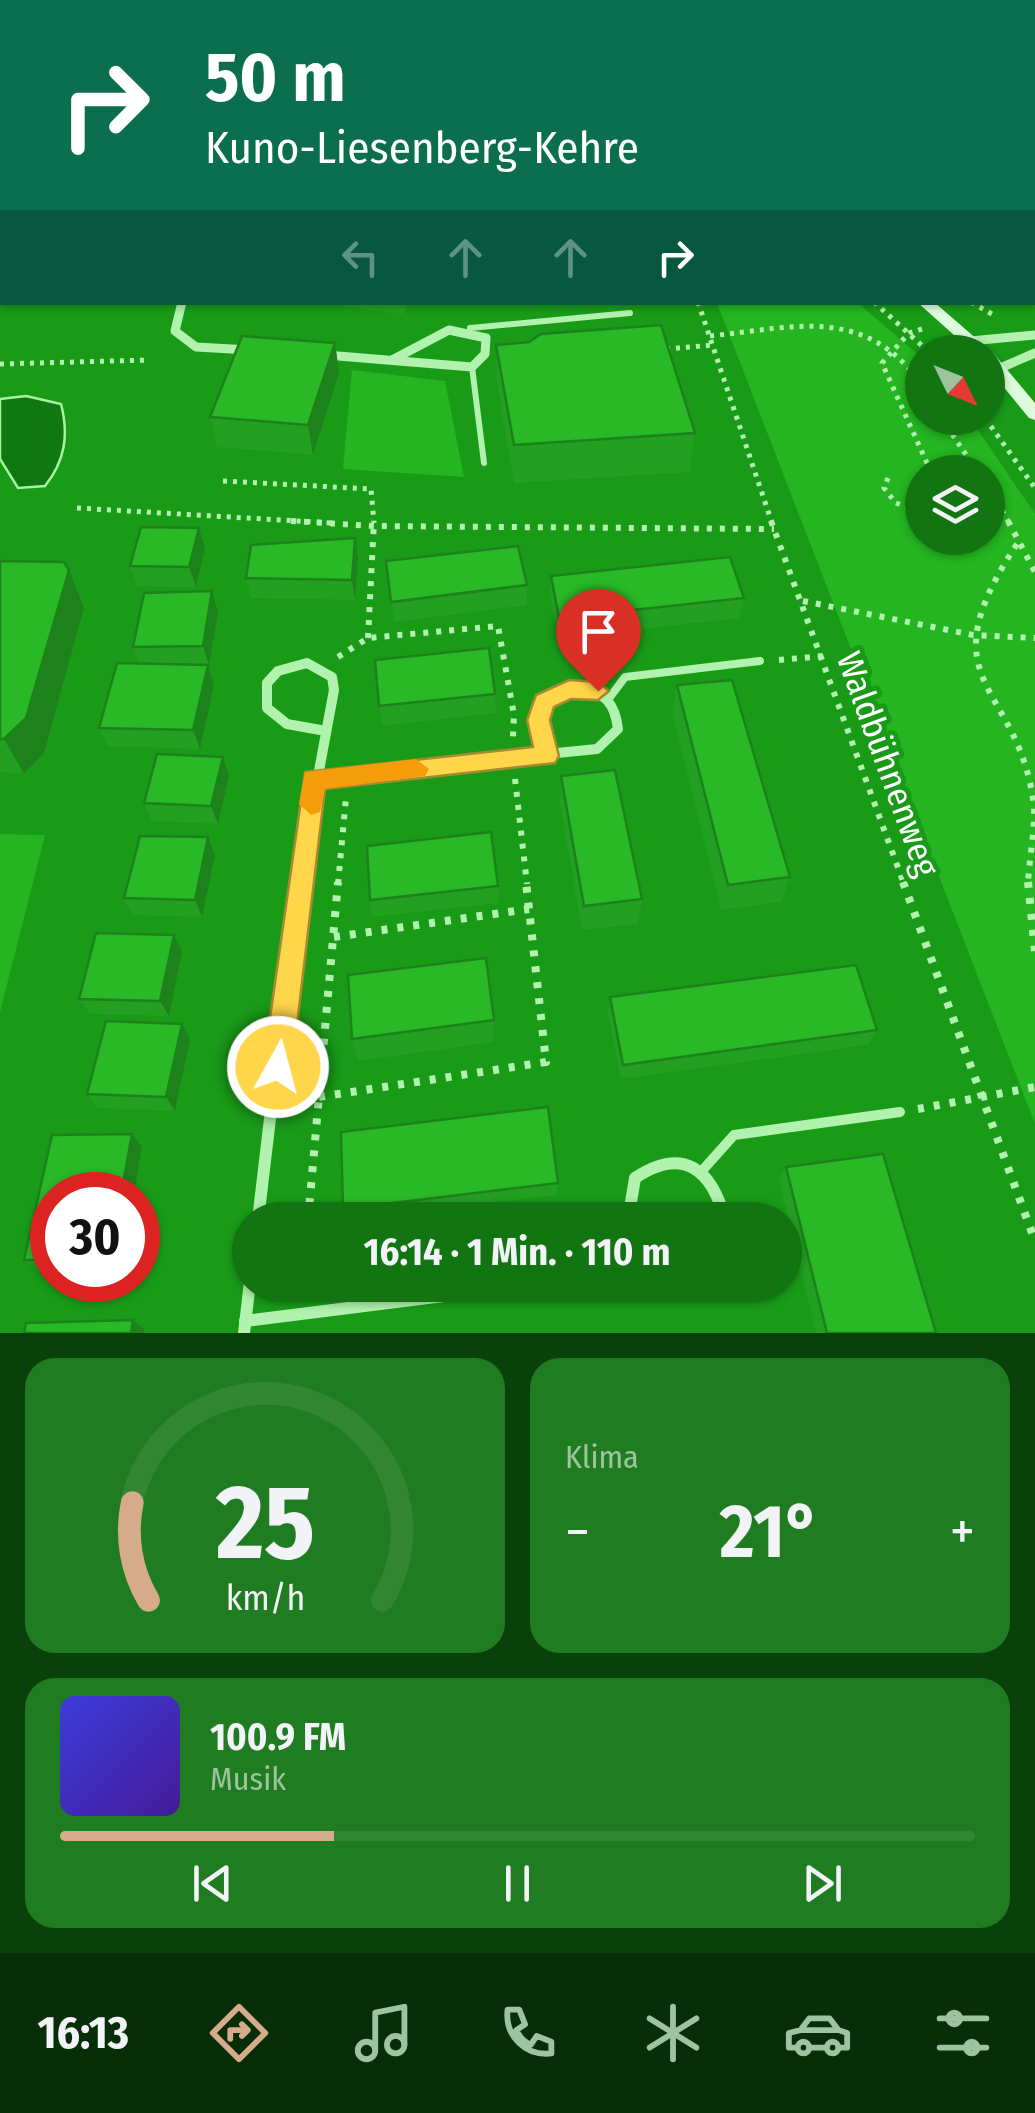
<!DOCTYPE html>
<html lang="de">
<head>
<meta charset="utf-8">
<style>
  body { margin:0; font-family:"Fira Sans Condensed",sans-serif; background:#207c20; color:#f1f3f6; height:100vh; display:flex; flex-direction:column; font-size:38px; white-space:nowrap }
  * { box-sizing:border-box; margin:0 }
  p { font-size:32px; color:#9dc39f }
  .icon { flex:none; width:55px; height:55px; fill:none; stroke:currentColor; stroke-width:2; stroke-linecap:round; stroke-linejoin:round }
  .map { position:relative; height:1333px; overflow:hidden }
  .panel { display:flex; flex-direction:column; gap:25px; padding:25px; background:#0a400a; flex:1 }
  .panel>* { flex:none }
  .banner { position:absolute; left:0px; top:0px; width:1035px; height:305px; box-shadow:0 2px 8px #0004; background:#0b6e4f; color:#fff; overflow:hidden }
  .needle { width:65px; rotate:133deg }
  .tools { position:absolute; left:905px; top:335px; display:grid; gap:20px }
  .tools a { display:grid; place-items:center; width:100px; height:100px; border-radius:50%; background:#137412; box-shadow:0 2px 8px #0004; font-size:50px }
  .speed { position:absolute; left:30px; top:1172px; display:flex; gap:20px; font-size:50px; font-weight:700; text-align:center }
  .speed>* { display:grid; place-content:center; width:130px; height:130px; border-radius:50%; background:#137412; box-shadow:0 2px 8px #0004; line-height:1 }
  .speed .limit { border:15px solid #d22; background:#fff; color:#111 }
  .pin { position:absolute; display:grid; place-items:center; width:85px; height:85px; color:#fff; margin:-102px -42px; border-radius:50% 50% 50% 0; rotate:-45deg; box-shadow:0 0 10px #0007 }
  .pin .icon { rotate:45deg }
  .me { position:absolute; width:110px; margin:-55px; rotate:7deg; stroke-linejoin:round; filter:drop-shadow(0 0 8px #0008) }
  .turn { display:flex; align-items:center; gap:35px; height:210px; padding:0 40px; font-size:45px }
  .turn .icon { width:130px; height:130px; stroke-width:2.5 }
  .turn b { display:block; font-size:70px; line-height:85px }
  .lanes { display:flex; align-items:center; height:95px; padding:0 40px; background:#0003; justify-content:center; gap:50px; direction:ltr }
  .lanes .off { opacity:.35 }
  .big { font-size:75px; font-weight:700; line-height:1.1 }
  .panel .widget { flex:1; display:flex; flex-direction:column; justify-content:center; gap:15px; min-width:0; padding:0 35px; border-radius:30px; background:#207c20 }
  .panel .dial { align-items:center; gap:0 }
  .dial svg { height:260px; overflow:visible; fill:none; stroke:#328632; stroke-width:7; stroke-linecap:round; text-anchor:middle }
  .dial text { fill:#f1f3f6; stroke:none }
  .song { display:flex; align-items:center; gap:30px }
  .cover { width:120px; height:120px; border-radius:15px; background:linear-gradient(135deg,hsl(240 70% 55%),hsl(260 70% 35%)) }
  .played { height:10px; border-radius:5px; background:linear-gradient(90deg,#d6ab8b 30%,#328632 30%) }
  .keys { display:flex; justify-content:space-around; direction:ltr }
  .heat { display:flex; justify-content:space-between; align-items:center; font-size:55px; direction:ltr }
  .panel .tiles { flex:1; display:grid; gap:25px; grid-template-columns:1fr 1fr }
  .widget:last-child { grid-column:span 2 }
  .trip { position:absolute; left:232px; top:1202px; width:570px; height:100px; border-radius:50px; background:#137412; box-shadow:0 2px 8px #0004; font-weight:700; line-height:100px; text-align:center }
  .tab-bar { display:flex; height:160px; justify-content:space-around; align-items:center; background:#082e07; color:#9dc39f }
  .tab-bar .icon { width:70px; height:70px }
  .tab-bar .selected { color:#d6ab8b }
  .tab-bar b { font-size:45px; color:#f1f3f6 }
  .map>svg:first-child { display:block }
</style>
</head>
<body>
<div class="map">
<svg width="1035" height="1333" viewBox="0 0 1035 1333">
  <rect width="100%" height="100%" fill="#199b18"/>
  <g fill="#24b520" fill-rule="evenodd">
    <path d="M650,0H1035V168L1032,2Z"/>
    <path d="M717,303H858L922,358V418H970L1035,514V1124ZM922,472H988V538H922Z"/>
    <path d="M352,370L445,381L464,477L343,469Z"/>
    <path d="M0,834L45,835L0,1012Z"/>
  </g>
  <path fill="#107810" stroke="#a4f4a1" stroke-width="2.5" d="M26,396L61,404C69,435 65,461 45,486L18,488L0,459V399Z"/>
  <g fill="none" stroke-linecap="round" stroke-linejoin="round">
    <path stroke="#b0f2ae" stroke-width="4" stroke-dasharray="4 5" stroke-linecap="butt" d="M827,0L840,2"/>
    <g stroke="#b0f2ae" stroke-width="5" stroke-dasharray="4 6" stroke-linecap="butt">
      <path d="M698,302L772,523"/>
      <path d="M874,302L929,352"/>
      <path d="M971,302L997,317"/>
      <path d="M922,329L909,333L882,363L931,472"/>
      <path d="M710,336C796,327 865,305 922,385"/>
      <path d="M666,349L714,345"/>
      <path d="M0,364L150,360"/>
      <path d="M941,418L978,472"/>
      <path d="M985,418L1035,488"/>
      <path d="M888,478L884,488L896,503L922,513"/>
      <path d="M223,481L371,489L374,523"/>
      <path d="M988,484L1009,523"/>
      <path d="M988,501L1000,507"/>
      <path d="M77,508L332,523"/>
    </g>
    <g stroke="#b0f2ae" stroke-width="6" stroke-dasharray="5 8" stroke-linecap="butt">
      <path d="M291,521L374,526L774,529"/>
      <path d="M771,521L904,884"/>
      <path d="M1008,521L1035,572"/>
      <path d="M1017,544C922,687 1020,681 1034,807C1035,833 1029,859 1028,884"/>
      <path d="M803,601L973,635L1035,638"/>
      <path d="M368,638L374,521"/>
      <path d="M338,657L368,638L498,626L514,715L513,737"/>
      <path d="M779,660L823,656"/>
      <path d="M515,779L527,884"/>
      <path d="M338,884L346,798"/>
    </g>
    <g stroke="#b0f2ae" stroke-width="8" stroke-dasharray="6 10" stroke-linecap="butt">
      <path d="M903,882L1035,1241"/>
      <path d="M1028,882L1035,951"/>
      <path d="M334,937L529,909"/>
      <path d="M319,1097L546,1062L526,882"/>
      <path d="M918,1109L1035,1087"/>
      <path d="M308,1220L338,882"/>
    </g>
    <g stroke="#b0f2ae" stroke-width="6">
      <path d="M470,328L630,313"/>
      <path d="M472,367L484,463"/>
    </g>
    <path stroke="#b0f2ae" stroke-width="8" d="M610,697L625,677L760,661"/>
    <path stroke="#b0f2ae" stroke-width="10" d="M700,1173L734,1135L900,1112"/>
    <g stroke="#b0f2ae" stroke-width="9">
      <path d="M182,302L175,331L196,347L249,350"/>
      <path d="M970,341L1035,335"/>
      <path d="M326,355L472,367L485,354L486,338L449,330L392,360"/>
      <path d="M998,369L1035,353"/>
    </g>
    <g stroke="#b0f2ae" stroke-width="10">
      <path d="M581,688C606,693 615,704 618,729L597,749L547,754C536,716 532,692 581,688Z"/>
      <path d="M314,780L547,754"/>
      <path d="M298,884L334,690L332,677L307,663L278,671L267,683V708L287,724L326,731"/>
    </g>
    <g stroke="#b0f2ae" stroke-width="12">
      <path d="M258,1220L298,882"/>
      <path d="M628,1220L635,1178C683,1146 712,1169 725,1220"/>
      <path d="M245,1321L531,1285"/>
      <path d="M244,1333L250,1282"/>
    </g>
    <g fill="#ddfcdd" fill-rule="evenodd">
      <path d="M54,0H66L68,2H56Z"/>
      <path d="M917,302H934L994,354L1035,403V420L1029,418L988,368V352H973Z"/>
    </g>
  </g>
  <g fill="#239f22">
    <path d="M340,302H408L403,314L341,306Z"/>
    <path d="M335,343L339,373L313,455L217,447L210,417Z"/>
    <path d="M496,345L695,433L690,472L514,483L497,383Z"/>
    <path d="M199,528L205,548L196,587L137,586L130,566Z"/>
    <path d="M358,559L355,600L251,598L246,578Z"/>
    <path d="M0,561L69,570L84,608L44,753L24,774L0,772Z"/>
    <path d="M386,561L527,585V605L394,622Z"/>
    <path d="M551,576L744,598L739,618L559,638L550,596Z"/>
    <path d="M218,612L208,665L214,685L200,749L107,746L99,728L140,664L133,647Z"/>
    <path d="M677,685L790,877L781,902L721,910L672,713Z"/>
    <path d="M495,694L496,713L382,726L379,706Z"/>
    <path d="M223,757L229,776L218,824L152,821L144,803Z"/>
    <path d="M561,776L642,899L638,924L582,930L560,803Z"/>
    <path d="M215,855L202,917L133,915L124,898Z"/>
    <path d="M498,886V903L373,917L370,900Z"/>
    <path d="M182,951L169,1016L90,1014L79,999Z"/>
    <path d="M610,997L877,1030L868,1045L621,1079L608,1013Z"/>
    <path d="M494,1020V1042L358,1061L352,1039Z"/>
    <path d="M190,1039L175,1111L98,1108L87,1094Z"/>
    <path d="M132,1134L142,1147L134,1195H52V1270H38L24,1260L52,1135Z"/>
    <path d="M786,1167L936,1333H816L779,1179Z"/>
    <path d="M558,1183L557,1195L348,1220L343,1209Z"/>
  </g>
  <g fill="#1d821b">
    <path d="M335,343L339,373L313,455L308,425Z"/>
    <path d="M199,528L205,548L196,587L189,567Z"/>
    <path d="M355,538L358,559L355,600L352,580Z"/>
    <path d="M69,570L84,608L44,753L24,774L4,739Z"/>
    <path d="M212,591L218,612L209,665L203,646Z"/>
    <path d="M208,665L214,685L200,749L193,730Z"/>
    <path d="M223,757L229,776L218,824L211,806Z"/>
    <path d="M208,837L215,855L202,917L195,900Z"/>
    <path d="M174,935L182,951L169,1016L160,1001Z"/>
    <path d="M182,1024L190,1039L175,1111L166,1097Z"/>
    <path d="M132,1134L142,1147L134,1195H121Z"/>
    <path d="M133,1320L144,1329V1333H131Z"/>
  </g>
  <g fill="#29b927" stroke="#1d821b" stroke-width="2.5">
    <path d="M661,325L695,433L514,445L496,345L529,342L541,334Z"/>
    <path d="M242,336L335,343L308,425L210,417Z"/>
    <path d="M141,527L199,528L189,567L130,566Z"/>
    <path d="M355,538L352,580L246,578L251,545Z"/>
    <path d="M518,546L527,585L391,602L386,561Z"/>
    <path d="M730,557L744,598L559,618L551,576Z"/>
    <path d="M0,561L64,562L69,570L26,718L4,739H0Z"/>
    <path d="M212,591L203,646L133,647L144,593Z"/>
    <path d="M489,648L495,694L379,706L375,660Z"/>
    <path d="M117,663L208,665L193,730L99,728Z"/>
    <path d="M732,680L790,877L728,885L677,685Z"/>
    <path d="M157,754L223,757L211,806L144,803Z"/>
    <path d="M615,770L642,899L584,906L561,776Z"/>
    <path d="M491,832L498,886L370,900L367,846Z"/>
    <path d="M140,836L208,837L195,900L124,898Z"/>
    <path d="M96,933L174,935L160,1001L79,999Z"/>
    <path d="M486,958L494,1020L352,1039L348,975Z"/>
    <path d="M856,965L877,1030L623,1065L610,997Z"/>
    <path d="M106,1021L182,1024L166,1097L87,1094Z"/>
    <path d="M548,1107L558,1183L343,1209L341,1132Z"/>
    <path d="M132,1134L121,1195H52V1260H24L52,1135Z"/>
    <path d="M883,1154L936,1333H827L786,1167Z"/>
    <path d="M133,1320L131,1333H24L26,1323Z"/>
  </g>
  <path fill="#ffd54a" stroke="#a68a30" stroke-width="2.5" d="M569,680L598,682L609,691L598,700L571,699L554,707L550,720L559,756L555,763L325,789L292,1067L288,1077L278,1081L267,1077L263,1067L305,772L533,747L527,720L536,695Z"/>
  <path fill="#f59e0b" d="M416,759L429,769L425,776L325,789L320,812L311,815L299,804L305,772Z"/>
  <g text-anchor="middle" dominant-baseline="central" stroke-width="10" stroke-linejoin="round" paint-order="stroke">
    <g font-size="35" fill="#fff" stroke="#199b18">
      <text transform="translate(888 764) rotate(70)">Waldbühnenweg</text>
    </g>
  </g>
</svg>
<div class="tools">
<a><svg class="needle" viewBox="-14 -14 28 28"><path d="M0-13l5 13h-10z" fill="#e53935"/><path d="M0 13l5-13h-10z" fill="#9dc39f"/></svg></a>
<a><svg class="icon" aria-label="layers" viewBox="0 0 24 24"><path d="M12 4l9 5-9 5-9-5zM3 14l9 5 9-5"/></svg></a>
</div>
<div class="speed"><div class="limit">30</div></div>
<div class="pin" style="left:598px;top:691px;background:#d93025"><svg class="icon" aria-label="arrive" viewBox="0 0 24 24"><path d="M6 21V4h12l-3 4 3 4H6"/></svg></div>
<svg class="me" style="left:278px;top:1067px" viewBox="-20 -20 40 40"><circle r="17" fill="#ffd54a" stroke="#fff" stroke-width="3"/><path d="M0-11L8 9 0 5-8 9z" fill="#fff"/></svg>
<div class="trip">16:14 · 1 Min. · 110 m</div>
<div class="banner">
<div class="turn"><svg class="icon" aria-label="right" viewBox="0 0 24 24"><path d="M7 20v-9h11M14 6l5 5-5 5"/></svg><div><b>50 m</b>Kuno-Liesenberg-Kehre</div></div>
<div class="lanes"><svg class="icon off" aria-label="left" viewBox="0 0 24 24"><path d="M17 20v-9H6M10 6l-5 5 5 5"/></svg><svg class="icon off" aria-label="ahead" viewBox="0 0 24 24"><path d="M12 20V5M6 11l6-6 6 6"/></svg><svg class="icon off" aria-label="ahead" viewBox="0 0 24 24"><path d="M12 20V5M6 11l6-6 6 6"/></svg><svg class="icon" aria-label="right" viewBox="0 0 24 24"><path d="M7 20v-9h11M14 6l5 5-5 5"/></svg></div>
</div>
</div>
<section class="panel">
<div class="tiles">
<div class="widget dial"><svg viewBox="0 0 100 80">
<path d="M14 69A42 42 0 1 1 86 69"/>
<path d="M14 69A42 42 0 0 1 9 39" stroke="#d6ab8b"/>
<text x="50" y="56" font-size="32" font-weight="700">25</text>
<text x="50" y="72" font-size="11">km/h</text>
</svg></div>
<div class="widget"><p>Klima</p>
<div class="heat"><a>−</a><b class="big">21°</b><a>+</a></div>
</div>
<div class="widget">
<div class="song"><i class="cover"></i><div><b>100.9 FM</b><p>Musik</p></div></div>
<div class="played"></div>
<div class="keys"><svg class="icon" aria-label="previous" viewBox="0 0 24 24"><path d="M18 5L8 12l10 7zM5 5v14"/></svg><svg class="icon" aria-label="pause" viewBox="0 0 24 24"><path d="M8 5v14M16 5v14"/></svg><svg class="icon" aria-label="next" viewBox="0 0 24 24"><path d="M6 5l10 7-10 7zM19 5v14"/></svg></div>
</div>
</div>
</section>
<nav class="tab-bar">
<b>16:13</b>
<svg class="icon selected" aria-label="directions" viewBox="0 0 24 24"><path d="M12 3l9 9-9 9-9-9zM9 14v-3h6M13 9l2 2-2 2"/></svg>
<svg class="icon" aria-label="music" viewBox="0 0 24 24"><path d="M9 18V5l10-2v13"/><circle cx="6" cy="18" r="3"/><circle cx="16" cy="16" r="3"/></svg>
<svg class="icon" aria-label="phone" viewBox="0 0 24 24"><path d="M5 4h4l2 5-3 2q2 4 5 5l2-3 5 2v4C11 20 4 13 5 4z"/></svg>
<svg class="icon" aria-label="climate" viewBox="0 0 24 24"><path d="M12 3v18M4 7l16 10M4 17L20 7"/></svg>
<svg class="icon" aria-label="car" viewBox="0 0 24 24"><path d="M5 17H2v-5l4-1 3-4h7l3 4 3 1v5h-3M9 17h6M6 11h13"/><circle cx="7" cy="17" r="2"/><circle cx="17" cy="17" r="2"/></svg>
<svg class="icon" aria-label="filters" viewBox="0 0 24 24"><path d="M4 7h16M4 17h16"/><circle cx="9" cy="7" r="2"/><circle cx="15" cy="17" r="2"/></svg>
</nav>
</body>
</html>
